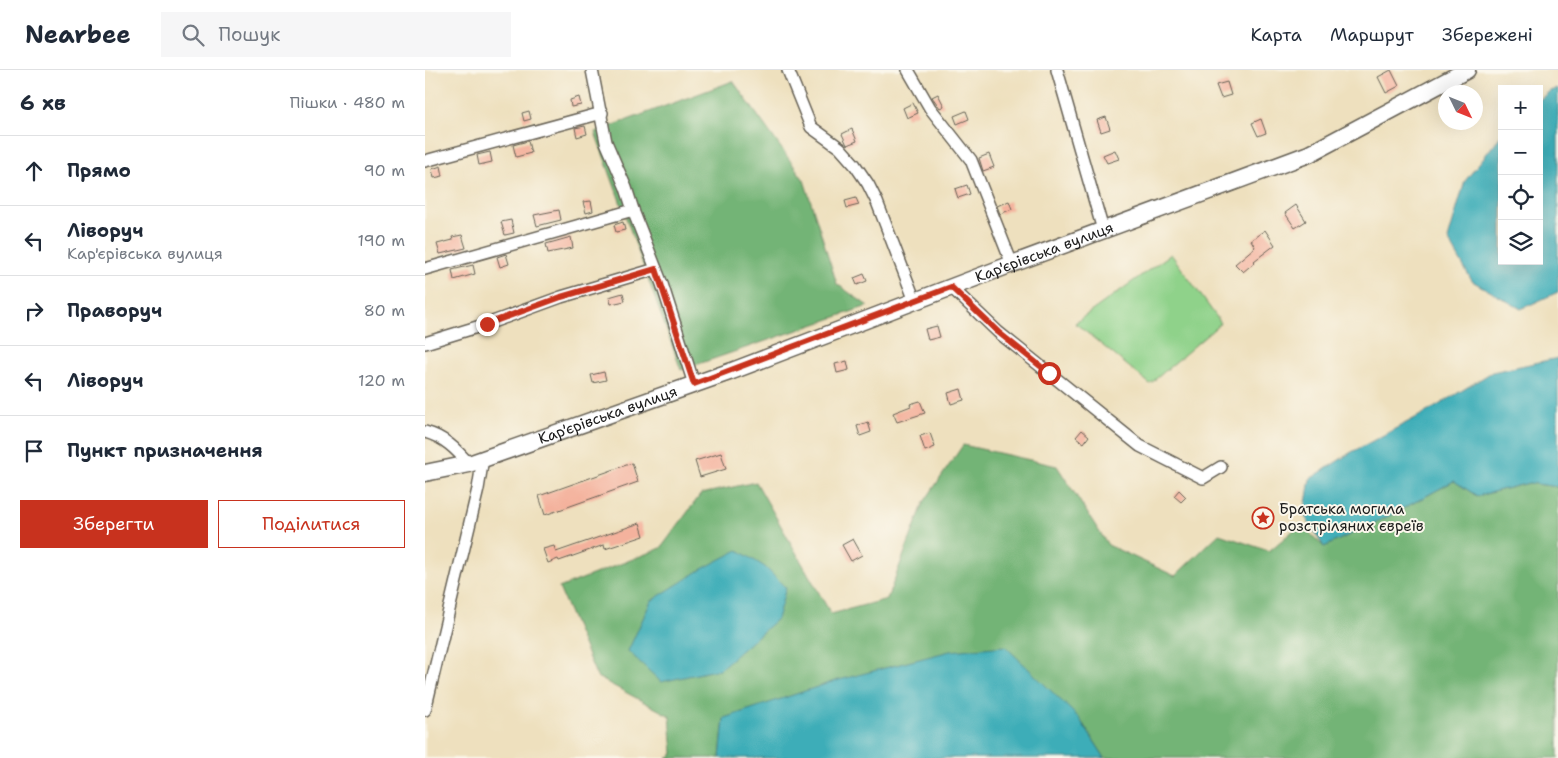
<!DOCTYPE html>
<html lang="uk">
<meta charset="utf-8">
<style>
:root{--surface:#fff;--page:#f6f6f7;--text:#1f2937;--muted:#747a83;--line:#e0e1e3;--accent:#c8321e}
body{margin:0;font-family:"Shantell Sans",sans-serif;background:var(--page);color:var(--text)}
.controls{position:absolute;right:15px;top:15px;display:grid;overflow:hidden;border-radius:0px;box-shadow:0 5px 20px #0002}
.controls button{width:45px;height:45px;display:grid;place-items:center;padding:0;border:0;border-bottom:1px solid var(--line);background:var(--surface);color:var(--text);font:25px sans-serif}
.compass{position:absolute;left:1013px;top:15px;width:45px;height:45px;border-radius:50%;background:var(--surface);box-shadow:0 5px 20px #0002;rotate:133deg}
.stop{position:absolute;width:15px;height:15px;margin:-11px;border:4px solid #c8321e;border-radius:50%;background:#fff}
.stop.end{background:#c8321e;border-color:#fff;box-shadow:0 1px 5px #0008}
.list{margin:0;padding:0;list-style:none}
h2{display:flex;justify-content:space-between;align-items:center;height:65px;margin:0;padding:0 20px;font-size:21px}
h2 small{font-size:16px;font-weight:400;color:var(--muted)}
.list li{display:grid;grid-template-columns:32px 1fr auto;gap:15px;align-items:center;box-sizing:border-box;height:70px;padding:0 20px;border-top:1px solid var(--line)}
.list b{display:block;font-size:19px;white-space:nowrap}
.list p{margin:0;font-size:16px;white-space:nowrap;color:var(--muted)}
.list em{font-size:16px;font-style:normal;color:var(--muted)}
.actions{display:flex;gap:10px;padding:15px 20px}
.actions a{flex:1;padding:11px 0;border:1px solid var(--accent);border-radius:0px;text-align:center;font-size:18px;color:var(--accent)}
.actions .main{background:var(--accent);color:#fff}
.icon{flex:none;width:28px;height:28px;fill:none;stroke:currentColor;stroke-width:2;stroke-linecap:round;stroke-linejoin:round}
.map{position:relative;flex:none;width:1133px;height:688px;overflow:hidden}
header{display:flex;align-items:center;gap:30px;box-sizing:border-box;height:70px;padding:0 25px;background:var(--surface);border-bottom:1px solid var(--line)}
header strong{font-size:24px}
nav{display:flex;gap:28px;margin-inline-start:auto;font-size:18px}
.search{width:350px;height:45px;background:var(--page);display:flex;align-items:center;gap:12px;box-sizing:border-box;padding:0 18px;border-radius:0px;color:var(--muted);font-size:19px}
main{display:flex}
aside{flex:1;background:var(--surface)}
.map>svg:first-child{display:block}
</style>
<header>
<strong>Nearbee</strong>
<div class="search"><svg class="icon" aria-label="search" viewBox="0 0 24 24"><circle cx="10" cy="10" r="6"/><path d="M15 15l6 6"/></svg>Пошук</div>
<nav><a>Карта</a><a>Маршрут</a><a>Збережені</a></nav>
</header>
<main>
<aside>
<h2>6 хв<small>Пішки · 480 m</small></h2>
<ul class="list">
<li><svg class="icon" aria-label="ahead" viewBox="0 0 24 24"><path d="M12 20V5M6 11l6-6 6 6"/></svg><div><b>Прямо</b></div><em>90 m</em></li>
<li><svg class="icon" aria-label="left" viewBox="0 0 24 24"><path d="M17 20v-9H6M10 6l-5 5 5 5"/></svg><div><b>Ліворуч</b><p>Кар'єрівська вулиця</p></div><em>190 m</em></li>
<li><svg class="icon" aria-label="right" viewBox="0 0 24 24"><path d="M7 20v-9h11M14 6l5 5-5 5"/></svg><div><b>Праворуч</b></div><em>80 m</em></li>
<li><svg class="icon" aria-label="left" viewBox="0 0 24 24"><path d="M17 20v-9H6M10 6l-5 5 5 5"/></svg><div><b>Ліворуч</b></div><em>120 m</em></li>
<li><svg class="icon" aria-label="arrive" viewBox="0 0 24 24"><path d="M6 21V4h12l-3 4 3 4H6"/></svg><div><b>Пункт призначення</b></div></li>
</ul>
<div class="actions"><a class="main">Зберегти</a><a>Поділитися</a></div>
</aside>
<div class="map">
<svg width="1133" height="688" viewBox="0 0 1133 688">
<rect width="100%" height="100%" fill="#fbf7ec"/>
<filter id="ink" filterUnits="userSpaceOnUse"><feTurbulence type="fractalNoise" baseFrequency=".02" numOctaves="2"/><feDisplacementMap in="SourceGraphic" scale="10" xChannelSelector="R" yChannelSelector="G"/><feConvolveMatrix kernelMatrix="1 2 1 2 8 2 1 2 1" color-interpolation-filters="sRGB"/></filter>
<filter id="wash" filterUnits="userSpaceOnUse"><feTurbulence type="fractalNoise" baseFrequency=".0096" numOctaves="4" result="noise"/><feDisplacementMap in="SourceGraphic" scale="20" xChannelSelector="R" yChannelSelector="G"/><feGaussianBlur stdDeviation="1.12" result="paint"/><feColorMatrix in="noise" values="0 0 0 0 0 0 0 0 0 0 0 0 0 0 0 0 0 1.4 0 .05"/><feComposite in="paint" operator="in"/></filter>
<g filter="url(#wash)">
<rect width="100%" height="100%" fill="#eee0be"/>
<polygon fill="#8fd28a" stroke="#567753" points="746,184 796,253 725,314 650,253"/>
<g fill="#73b476" stroke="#486849">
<polygon points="308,11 379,110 412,214 443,236 256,300 170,62"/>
<polygon points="538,375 632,396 683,475 750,506 794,464 844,481 876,454 899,477 966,445 1029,411 1052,426 1104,413 1133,417 1133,688 680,688 654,648 299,648 295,688 242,688 248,684 245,646 172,607 134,518 236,478 276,424 331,412 406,544 462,529 499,432"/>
</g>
<g fill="#3cadb8" stroke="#2c646a">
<polygon points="1133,18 1133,222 1096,239 1047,211 1023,169 1040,111 1077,64 1077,191 1114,191 1114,30 1125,21"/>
<polygon points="1133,288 1133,417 1104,413 1052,426 1029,411 966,445 899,477 879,445 885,409 925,383 1007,339 1067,302"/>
<polygon points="313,480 340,497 361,518 352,549 295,599 236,612 203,581 226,531 277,499"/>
<polygon points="580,576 654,648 680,688 295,688 299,648 410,611 525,581"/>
</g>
<g id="blocks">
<g fill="#f4b29d">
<polygon points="966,0 974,16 961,23 953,7"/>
<polygon points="802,12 806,25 796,28 791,15"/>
<polygon points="513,24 519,36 515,38 507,27"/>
<polygon points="154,27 156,35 146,37 145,30"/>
<polygon points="488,33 493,43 482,48 478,38"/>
<polygon points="104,41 106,49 99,51 97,43"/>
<polygon points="541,41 544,49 532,54 529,46"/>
<polygon points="681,47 685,59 676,62 672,50"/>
<polygon points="836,49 841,63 833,66 827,53"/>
<polygon points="160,56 162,64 152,67 150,58"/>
<polygon points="427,59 432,71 422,75 417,64"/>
<polygon points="103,71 106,83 91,87 88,75"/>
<polygon points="690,80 694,89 682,93 678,85"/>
<polygon points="65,82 67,92 54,95 52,85"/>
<polygon points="564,84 569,97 558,101 554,88"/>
<polygon points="16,96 18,106 9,108 7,99"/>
<polygon points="542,115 545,124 533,128 530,119"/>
<polygon points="431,128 434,135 422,138 420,131"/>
<polygon points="166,131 168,141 161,143 158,132"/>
<polygon points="584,131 587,139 575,144 572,136"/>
<polygon points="871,135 881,151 870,158 860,143"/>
<polygon points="134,140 136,150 112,156 109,145"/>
<polygon points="86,150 89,163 80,165 76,152"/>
<polygon points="198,152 200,160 191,162 189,155"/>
<polygon points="840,160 850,175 829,191 830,192 818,202 810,194 830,177 826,170"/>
<polygon points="37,165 41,178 15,184 12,174 28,170 27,167"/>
<polygon points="146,167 148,178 123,183 121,174"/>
<polygon points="81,184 84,194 75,197 72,187"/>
<polygon points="48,195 50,204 29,210 27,200"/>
<polygon points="439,204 442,211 432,215 429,208"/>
<polygon points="198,223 200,231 186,234 184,227"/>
<polygon points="512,256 515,267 503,270 500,259"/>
<polygon points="422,291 424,300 412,303 410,294"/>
<polygon points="179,302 181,310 168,313 166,305"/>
<polygon points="536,319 539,330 526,334 523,323"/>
<polygon points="495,331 500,343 472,352 468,343 486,336 485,334"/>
<polygon points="443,352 446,362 435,366 432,356"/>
<polygon points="657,360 664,366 659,373 651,367"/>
<polygon points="505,363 510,377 500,381 495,366"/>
<polygon points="296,383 301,399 275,407 270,391"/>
<polygon points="207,393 213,412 120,445 114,426"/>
<polygon points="754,420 761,427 756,432 749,426"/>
<polygon points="215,453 219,466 180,479 179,475 134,491 133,489 123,493 118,479 129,476 131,482"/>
<polygon points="428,469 437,485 426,491 417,475"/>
</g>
</g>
</g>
<g filter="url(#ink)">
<use href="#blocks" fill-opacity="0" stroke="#666155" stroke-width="1"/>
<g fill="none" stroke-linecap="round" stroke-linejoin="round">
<g stroke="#666155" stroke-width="14">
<g id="street">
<polyline points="167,0 181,72 201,118 209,143 237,214 269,314"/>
<polyline points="363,0 386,57 415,78 430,95 443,114 452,132 490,231"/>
<polyline points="483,0 505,38 546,90 587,194"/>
<polyline points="632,0 678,160"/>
<polyline points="0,91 177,43"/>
<polyline points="0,199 208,140"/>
<polyline points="526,217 573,262 715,376 778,408 796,397"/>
<polyline points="0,273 62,254 136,227 231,199"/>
<path d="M0 362C19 367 31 379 44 394"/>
<polyline points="0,640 53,419 58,388"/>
</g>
</g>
<g stroke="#666155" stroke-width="19">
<g id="secondary">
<path id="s1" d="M0 403 44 394 307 301 587 194 884 84 1042 0"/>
</g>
</g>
<use href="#street" stroke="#fff" stroke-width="11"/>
<use href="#secondary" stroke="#fff" stroke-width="16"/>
</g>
</g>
<g fill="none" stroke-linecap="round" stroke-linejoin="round" filter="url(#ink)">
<polyline stroke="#c8321e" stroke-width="6" points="62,254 136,227 231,199 269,314 526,217 573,262 624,303"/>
</g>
<defs>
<g id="sight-ring" transform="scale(1.125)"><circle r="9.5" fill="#fbf7ec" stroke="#c8321e" stroke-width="1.5"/><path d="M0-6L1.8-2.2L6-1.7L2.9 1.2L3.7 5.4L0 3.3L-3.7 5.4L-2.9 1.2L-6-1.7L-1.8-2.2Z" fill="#c8321e"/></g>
</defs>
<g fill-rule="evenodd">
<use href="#sight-ring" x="838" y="448"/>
</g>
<g text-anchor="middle" stroke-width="4" stroke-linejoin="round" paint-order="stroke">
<g font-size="15" fill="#1c1c1c" stroke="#fbf7ec">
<text dy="5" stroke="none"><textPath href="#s1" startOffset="658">Кар'єрівська вулиця</textPath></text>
<text dy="5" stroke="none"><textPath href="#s1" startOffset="192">Кар'єрівська вулиця</textPath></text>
</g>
<g font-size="15" fill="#1c1c1c" stroke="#fbf7ec" text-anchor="start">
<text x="854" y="444">Братська могила<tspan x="854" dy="17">розстріляних євреїв</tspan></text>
</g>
</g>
</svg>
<div class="controls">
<button>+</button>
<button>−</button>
<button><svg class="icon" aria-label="locate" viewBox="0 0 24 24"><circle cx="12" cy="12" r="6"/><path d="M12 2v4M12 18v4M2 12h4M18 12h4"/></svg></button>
<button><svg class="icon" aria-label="layers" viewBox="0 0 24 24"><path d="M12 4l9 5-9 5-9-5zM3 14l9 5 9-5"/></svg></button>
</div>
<svg class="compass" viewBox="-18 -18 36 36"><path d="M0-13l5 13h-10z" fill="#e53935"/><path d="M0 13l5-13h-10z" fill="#747a83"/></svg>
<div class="stop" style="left:624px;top:303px"></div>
<div class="stop end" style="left:62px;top:254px"></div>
</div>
</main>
